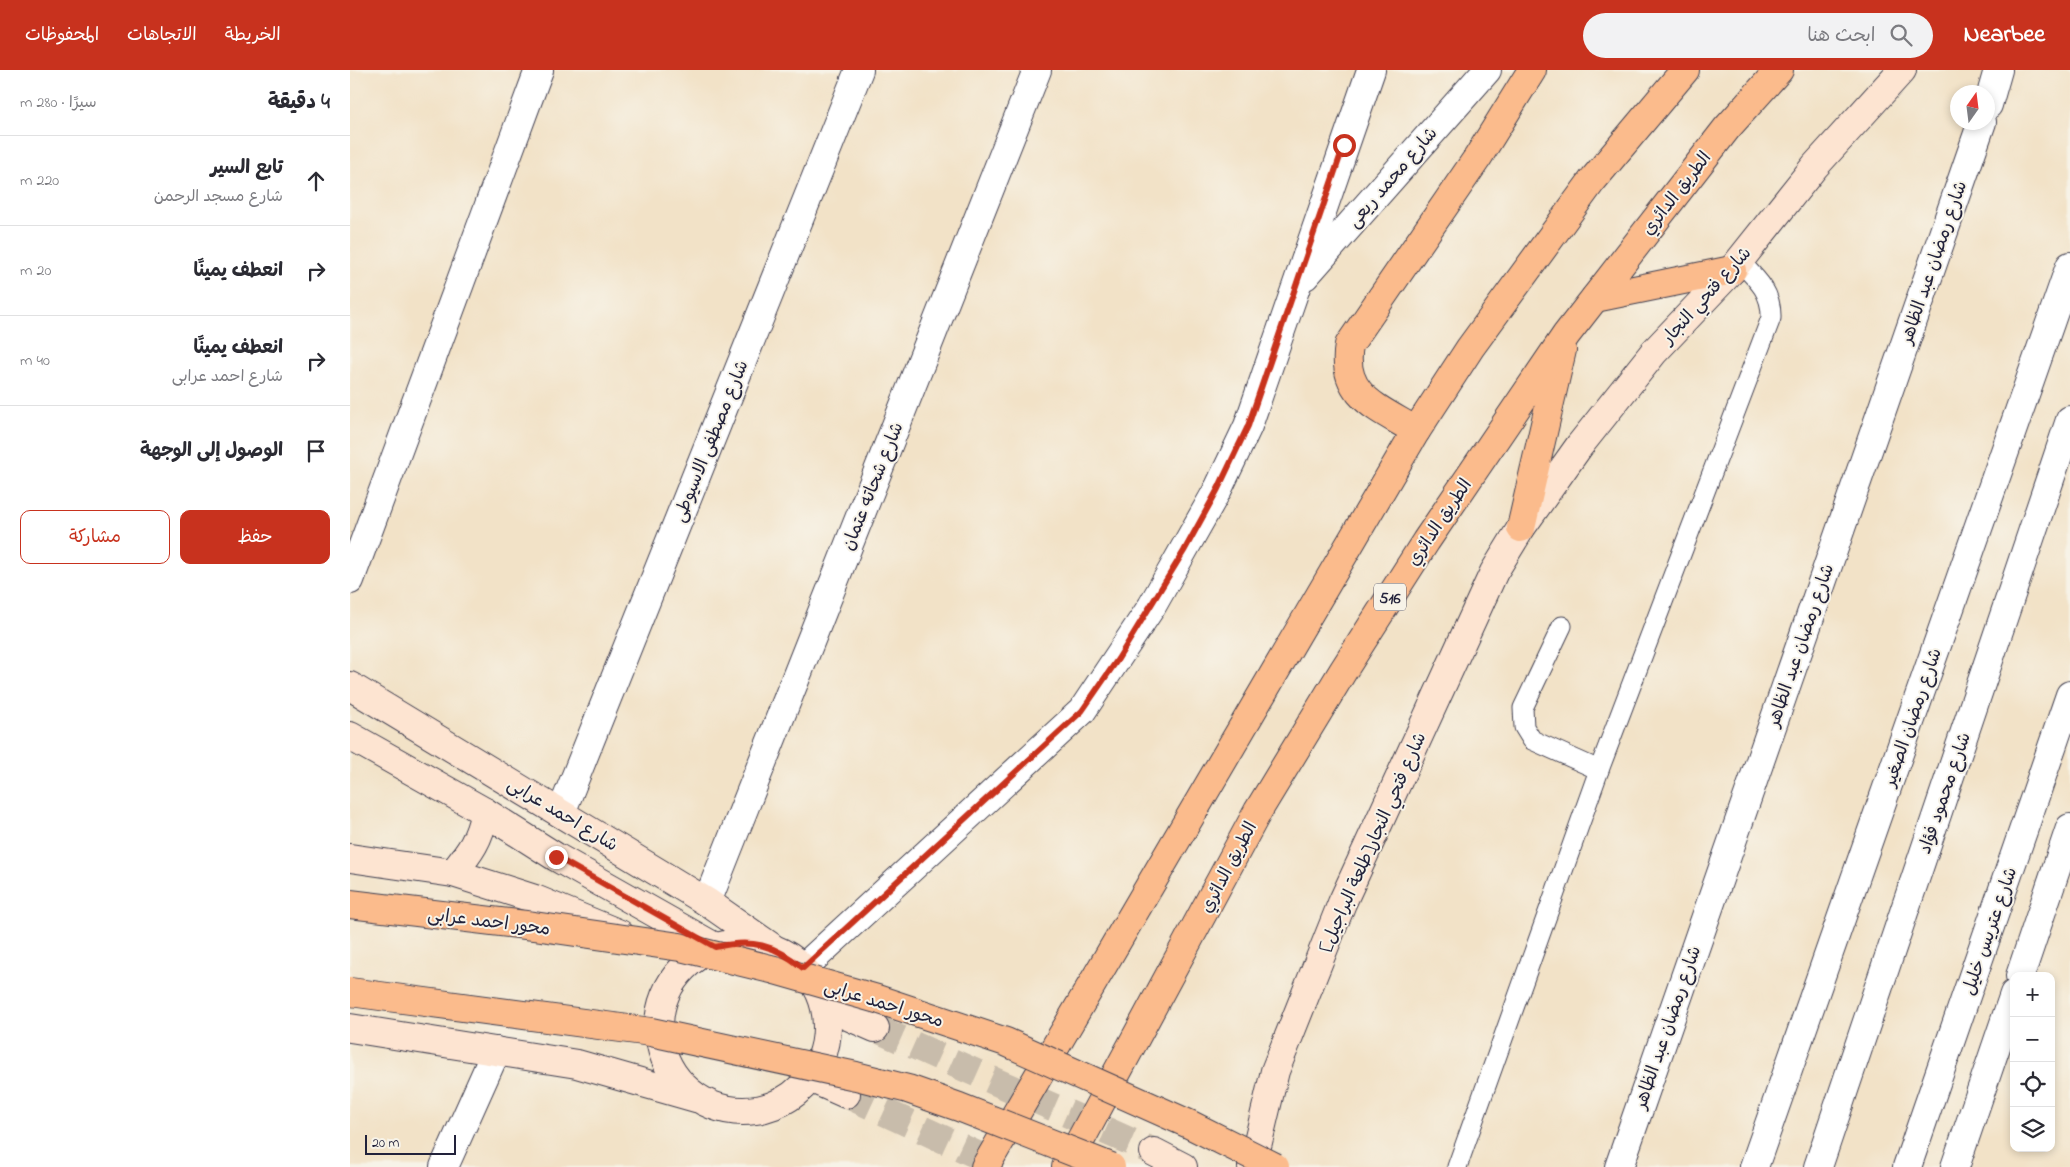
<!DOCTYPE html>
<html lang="ar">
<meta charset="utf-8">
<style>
:root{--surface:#fff;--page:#f2f2f3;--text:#2b2b33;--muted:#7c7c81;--line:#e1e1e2;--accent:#c8321e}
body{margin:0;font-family:"Indie Flower","Playpen Sans Arabic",sans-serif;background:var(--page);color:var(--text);direction:rtl}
.controls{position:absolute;right:15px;bottom:15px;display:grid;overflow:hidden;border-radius:10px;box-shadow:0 2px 8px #0003}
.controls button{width:45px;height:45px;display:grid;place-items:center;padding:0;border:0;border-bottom:1px solid var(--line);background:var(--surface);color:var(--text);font:25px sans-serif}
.compass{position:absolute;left:1600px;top:15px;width:45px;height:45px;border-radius:50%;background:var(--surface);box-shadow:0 2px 8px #0003;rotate:14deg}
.scale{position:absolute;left:15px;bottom:12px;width:91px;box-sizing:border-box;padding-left:5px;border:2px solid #22223b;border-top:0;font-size:14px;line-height:18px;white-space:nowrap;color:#22223b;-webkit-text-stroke:4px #f7f3e8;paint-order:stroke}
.stop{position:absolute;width:15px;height:15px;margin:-11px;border:4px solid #c8321e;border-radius:50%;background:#fff}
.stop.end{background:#c8321e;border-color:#fff;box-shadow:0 1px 5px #0008}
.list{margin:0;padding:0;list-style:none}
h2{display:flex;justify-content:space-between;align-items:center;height:65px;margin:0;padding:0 20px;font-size:21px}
h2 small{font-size:16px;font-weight:400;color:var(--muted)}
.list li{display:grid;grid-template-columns:32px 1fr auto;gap:15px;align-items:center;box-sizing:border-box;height:90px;padding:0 20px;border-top:1px solid var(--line)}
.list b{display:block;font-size:19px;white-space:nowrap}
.list p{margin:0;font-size:16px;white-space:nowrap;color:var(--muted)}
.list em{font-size:16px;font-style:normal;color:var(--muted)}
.actions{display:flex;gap:10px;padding:15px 20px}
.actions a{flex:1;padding:11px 0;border:1px solid var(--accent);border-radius:10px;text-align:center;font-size:18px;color:var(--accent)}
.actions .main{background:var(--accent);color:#fff}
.icon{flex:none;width:28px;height:28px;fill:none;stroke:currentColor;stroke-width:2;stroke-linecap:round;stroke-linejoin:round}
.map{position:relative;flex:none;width:1720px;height:1097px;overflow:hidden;direction:ltr}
header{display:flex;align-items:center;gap:30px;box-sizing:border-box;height:70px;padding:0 25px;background:var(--accent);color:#fff}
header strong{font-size:24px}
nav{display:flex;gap:28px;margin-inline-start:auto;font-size:18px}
.search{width:350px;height:45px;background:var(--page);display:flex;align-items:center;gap:12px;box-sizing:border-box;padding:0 18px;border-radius:28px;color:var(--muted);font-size:19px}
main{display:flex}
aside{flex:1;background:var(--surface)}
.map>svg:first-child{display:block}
</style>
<header>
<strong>Nearbee</strong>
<div class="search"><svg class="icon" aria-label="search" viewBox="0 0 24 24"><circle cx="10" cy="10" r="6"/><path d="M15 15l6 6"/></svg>ابحث هنا</div>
<nav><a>الخريطة</a><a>الاتجاهات</a><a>المحفوظات</a></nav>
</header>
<main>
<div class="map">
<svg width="1720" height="1097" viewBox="0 0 1720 1097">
<rect width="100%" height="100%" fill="#f7f3e8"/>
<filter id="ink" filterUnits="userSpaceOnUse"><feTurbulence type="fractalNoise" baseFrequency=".02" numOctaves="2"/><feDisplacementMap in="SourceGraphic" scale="10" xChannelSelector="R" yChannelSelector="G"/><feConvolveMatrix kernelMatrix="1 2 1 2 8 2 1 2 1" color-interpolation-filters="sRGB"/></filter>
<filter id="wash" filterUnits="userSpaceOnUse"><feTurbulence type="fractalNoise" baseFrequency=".0096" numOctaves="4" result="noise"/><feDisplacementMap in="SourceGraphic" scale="20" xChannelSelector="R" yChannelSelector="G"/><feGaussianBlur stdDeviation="1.12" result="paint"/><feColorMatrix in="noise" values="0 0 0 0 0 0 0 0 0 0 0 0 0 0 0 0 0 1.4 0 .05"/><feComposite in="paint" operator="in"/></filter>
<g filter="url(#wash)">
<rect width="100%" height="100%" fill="#f2e2c7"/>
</g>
<g filter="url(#ink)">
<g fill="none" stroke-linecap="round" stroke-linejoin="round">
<g stroke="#c8bcab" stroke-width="28" stroke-dasharray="28 14" stroke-linecap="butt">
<polyline points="525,958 804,1082"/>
<polyline points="496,1024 653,1097"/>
</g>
<g stroke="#413f50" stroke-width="21">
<g id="lane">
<polyline points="1212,556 1173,638 1174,657 1182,670 1249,700"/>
<path d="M1107 1097 1249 700 1421 248C1422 222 1407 209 1389 191"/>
</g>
</g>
<g stroke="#413f50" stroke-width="30">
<g id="street">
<polyline points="1638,35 1648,0"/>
<polyline points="955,206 1137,0"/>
<polyline points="0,510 189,0"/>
<polyline points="211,743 509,0"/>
<polyline points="357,832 687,0"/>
<polyline points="453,898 732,641 802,536 868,419 898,356 1021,0"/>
<polyline points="1670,906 1720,758"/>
<polyline points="94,1097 146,981"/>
<polyline points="1269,1097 1632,52"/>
<polyline points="1404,1097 1720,196"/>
<polyline points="1468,1097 1720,350"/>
<polyline points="1557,1097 1720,625"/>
<polyline points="1605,1097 1664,924"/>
</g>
</g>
<g stroke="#413f50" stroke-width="30">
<g id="secondary">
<polyline points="0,616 357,832 420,876"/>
<polyline points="0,666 135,742 206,787 365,877"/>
<polyline points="0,788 103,803 185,829 270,864"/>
<path d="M103 803C121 781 129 770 135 742"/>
<circle cx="393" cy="957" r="84"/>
<polyline points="475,936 525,958"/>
<polyline points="0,958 227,994 346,1028"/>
<polyline points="460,1008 496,1024"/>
<polyline points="804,1082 833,1097"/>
<polyline points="902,1097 925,1001 992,833 1144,502 1171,458 1230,375 1304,282 1382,200 1465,96 1552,0"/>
</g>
</g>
<g stroke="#413f50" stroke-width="30">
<g id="highway">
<polyline points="1245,228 1382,200"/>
<path d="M1066 361C1029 338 990 326 999 275L1128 87 1182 0"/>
<polyline points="1171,458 1212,280"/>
<polyline points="635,1097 1066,361 1120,278 1242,111 1335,0"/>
<polyline points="716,1097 908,741 993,601 1076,471 1216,265 1377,58 1429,0"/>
</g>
</g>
<use href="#lane" stroke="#fff" stroke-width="19"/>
<use href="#street" stroke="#fff" stroke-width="28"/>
<use href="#secondary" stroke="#fde4d1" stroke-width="28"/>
<use href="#highway" stroke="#fbbb8c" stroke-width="28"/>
<g stroke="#413f50" stroke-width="30" stroke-linecap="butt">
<g id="highway-bridge">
<polyline points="0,834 184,856 330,877 425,900 527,929 656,972 839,1054 925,1097"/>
<polyline points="0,922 301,962 506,1006 558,1019 609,1037 761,1097"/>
</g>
</g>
<use href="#highway-bridge" stroke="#fbbb8c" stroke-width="28"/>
</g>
</g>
<g fill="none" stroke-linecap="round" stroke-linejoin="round" filter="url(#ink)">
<path stroke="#c8321e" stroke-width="6" d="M206 787 365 877C402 869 424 874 453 898L732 641 768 589 834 481 868 419 898 356 994 75"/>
</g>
<g text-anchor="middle" stroke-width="4" stroke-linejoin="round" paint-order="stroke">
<rect fill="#f7f3e8" stroke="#62616f" stroke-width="1" x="1024" y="513.5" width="32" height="27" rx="4"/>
<g font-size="16" font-weight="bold" fill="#22223b">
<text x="1040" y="533">516</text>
</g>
<g font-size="18" fill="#22223b" stroke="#f7f3e8">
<text transform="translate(1042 107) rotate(-49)" y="6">شارع محمد ريعى</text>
<text transform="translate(1326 123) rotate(-52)" y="6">الطريق الدائري</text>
<text transform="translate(1583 192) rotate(-71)" y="6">شارع رمضان عبد الظاهر</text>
<text transform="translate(1356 225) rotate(-48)" y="6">شارع فتحي النجار</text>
<text transform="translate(360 371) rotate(-68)" y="6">شارع مصطفى الاسيوطى</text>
<text transform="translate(522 416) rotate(-68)" y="6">شارع شحاته عتمان</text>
<text transform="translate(1089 452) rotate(-56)" y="6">الطريق الدائري</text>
<text transform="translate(1450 575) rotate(-71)" y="6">شارع رمضان عبد الظاهر</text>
<text transform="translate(1562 647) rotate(-71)" y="6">شارع رمضان الصغير</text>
<text transform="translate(1594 723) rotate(-71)" y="6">شارع محمود فؤاد</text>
<text transform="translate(213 744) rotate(31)" y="6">شارع احمد عرابى</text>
<text transform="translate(1022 772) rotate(-66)" y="6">شارع فتحي النجار[طلعة البراجيل]</text>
<text transform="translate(878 797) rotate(-62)" y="6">الطريق الدائري</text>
<text transform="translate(139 851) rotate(7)" y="6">محور احمد عرابى</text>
<text transform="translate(1639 861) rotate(-71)" y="6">شارع عتريس خليل</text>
<text transform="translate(534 933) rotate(17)" y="6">محور احمد عرابى</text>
<text transform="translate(1317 957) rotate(-71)" y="6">شارع رمضان عبد الظاهر</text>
</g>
</g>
</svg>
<div class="controls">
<button>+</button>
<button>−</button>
<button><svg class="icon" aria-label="locate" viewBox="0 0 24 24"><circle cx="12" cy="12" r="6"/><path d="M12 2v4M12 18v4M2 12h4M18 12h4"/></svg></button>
<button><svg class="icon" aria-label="layers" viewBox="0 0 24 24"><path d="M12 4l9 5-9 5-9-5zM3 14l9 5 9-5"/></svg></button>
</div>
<svg class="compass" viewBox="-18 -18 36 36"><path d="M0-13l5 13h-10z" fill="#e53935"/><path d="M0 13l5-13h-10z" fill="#7c7c81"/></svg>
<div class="scale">20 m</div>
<div class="stop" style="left:994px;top:75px"></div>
<div class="stop end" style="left:206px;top:787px"></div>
</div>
<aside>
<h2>4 دقيقة<small>سيرًا · 280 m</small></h2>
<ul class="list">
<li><svg class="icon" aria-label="ahead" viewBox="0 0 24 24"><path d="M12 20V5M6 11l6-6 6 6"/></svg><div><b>تابع السير</b><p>شارع مسجد الرحمن</p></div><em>220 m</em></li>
<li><svg class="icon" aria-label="right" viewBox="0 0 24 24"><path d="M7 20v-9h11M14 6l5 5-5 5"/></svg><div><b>انعطف يمينًا</b></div><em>20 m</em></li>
<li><svg class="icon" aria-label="right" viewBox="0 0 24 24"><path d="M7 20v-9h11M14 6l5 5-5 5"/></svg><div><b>انعطف يمينًا</b><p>شارع احمد عرابى</p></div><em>40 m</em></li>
<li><svg class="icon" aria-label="arrive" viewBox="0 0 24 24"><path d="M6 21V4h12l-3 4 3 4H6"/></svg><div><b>الوصول إلى الوجهة</b></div></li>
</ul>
<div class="actions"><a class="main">حفظ</a><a>مشاركة</a></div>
</aside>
</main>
